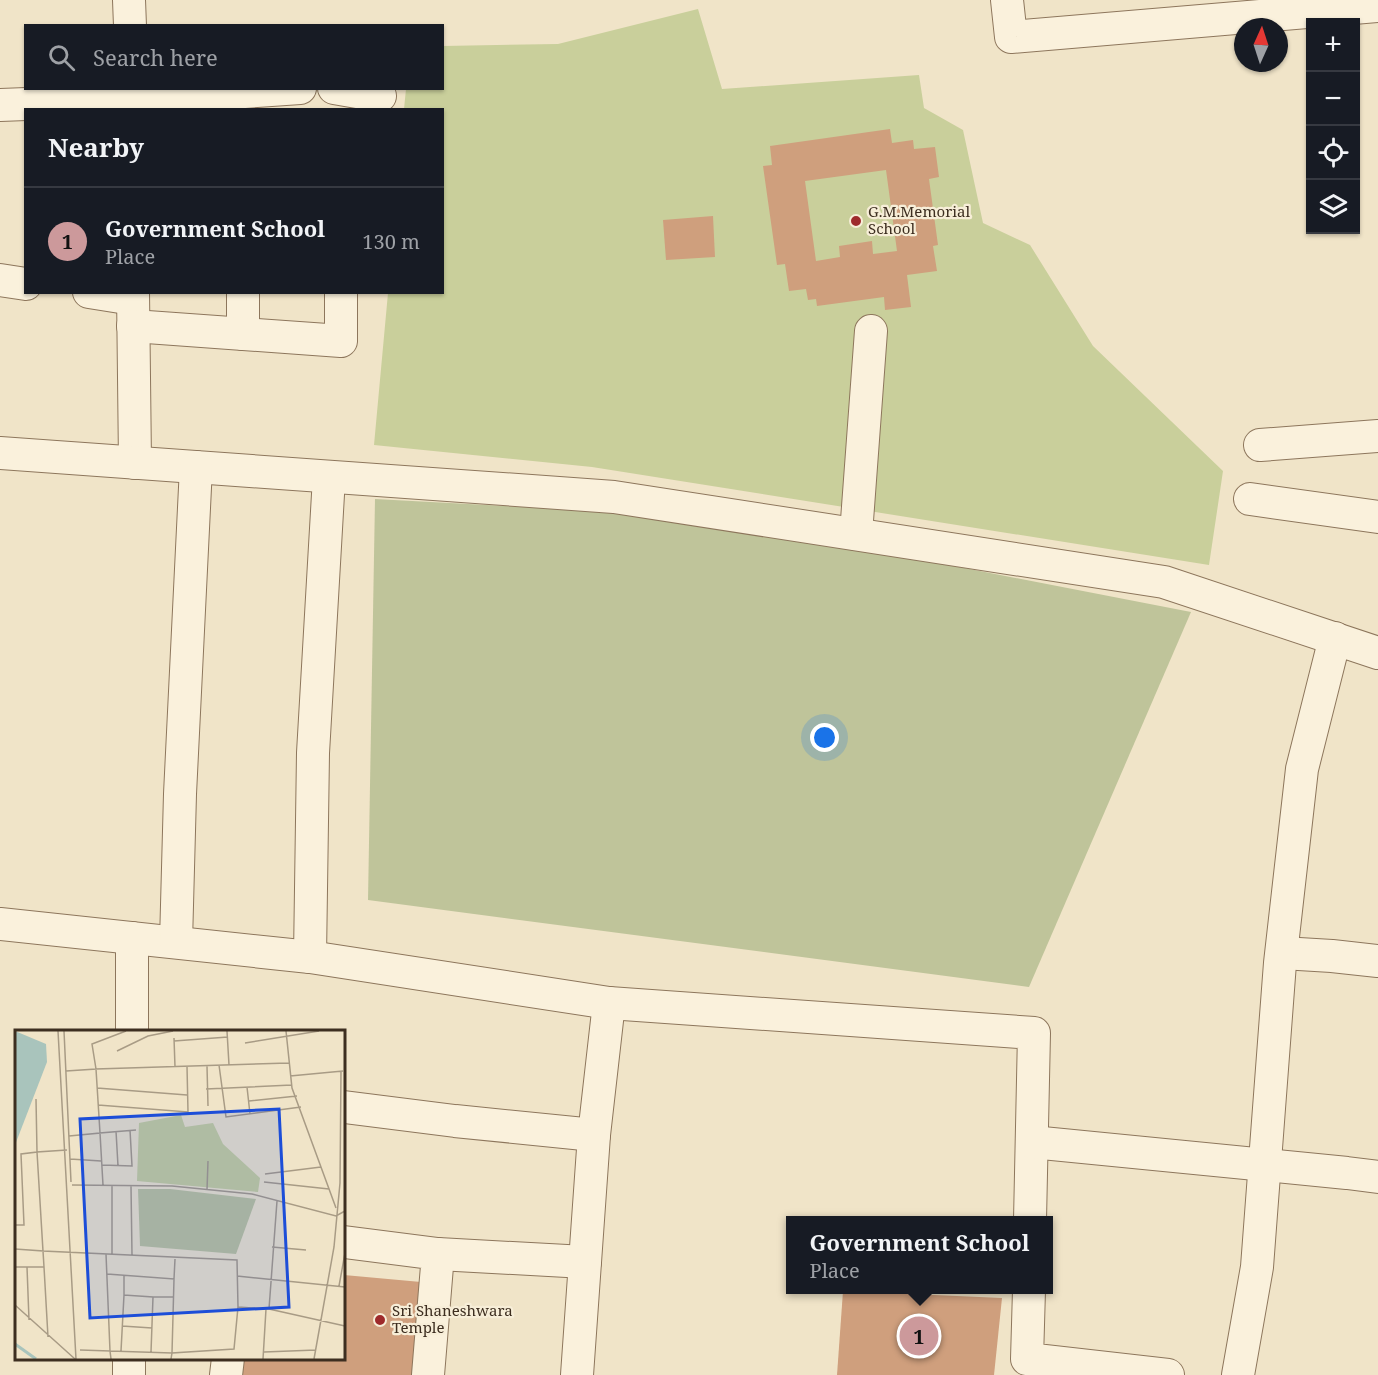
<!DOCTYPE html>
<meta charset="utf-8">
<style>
:root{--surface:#171b24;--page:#20242c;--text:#f1f3f6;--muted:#9ea1a6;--line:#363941;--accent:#cc999b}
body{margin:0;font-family:"Noto Serif",serif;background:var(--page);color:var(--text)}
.controls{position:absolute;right:18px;top:18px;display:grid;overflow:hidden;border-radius:0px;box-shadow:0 2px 4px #0004}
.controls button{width:54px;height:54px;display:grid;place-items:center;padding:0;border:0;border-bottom:2px solid var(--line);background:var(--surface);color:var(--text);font:30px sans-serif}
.compass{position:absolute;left:1234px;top:18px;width:54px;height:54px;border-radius:50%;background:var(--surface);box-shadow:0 2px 4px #0004;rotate:3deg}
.you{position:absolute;left:825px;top:738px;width:21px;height:21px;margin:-15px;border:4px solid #fff;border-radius:50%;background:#1a73e8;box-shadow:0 0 0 9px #1a73e833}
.badge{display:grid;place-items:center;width:39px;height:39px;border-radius:50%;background:var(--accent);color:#111;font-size:20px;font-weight:700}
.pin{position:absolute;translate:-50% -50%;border:3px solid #fff;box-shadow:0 2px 6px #0006}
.popup{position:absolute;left:786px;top:1216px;width:267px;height:78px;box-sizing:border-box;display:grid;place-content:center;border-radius:0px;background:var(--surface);filter:drop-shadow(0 2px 4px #0005);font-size:20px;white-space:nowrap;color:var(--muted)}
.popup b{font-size:22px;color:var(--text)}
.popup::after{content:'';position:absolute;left:50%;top:100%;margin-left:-12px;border:12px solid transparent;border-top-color:var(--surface)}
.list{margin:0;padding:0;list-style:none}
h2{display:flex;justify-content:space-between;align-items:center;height:78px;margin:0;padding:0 24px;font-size:26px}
h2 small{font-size:20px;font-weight:400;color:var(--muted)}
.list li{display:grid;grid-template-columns:39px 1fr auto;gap:18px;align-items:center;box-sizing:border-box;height:108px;padding:0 24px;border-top:2px solid var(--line)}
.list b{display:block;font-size:22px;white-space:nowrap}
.list p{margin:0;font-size:20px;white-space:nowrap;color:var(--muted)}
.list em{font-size:20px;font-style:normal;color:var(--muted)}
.icon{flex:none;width:33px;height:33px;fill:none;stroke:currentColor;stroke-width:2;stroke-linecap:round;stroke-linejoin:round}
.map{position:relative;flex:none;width:1378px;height:1375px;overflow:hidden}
.search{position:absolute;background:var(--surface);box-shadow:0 2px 4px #0004;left:24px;top:24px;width:420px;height:66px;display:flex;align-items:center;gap:15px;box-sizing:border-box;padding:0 21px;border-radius:0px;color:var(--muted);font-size:22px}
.panel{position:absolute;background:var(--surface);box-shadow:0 2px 4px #0004;left:24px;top:108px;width:420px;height:186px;border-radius:0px}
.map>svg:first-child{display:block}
</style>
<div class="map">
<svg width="1378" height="1375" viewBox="0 0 1378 1375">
<rect width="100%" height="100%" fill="#f0e4c8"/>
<polygon fill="#c9cf9b" points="698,9 722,89 919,75 924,108 963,130 983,223 1030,245 1093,346 1223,471 1209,565 592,467 374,445 388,293 442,292 442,110 404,109 406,89 442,88 443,46 558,44"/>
<polygon fill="#bfc49a" points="375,499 601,511 944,564 1191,612 1029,987 368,900"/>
<g fill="#cf9f7d" fill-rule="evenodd">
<path d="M890 129 892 143 913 140 914 149 935 147 939 177 929 179 938 245 933 246 937 271 907 275 911 307 885 310 884 297 817 306 816 299 808 300 806 289 789 291 785 264 777 265 763 166 772 165 770 146ZM886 170 897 251 873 254 872 241 839 246 840 257 816 261 805 181Z"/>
<polygon points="713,216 715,257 666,260 663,220"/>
<polygon points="344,1275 421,1282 412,1375 239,1375 241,1358 344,1358"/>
<polygon points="843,1291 1002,1298 994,1375 837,1375"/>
</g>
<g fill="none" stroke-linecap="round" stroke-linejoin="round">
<g stroke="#8d765c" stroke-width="34">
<g id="minor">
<polyline points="129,0 130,26"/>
<polyline points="1007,0 1011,37 1378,6"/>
<polyline points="334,88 380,96"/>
<polyline points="0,105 131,100 131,88"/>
<polyline points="131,110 131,100 300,88"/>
<polyline points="0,280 26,284"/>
<polyline points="89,292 133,299"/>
<polyline points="133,292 135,463"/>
<polyline points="243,292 243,334"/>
<polyline points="133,326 341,341 341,292"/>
<polyline points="1260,445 1378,436"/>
<polyline points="0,453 614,497 1164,582 1378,653"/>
<polyline points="1250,499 1378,517"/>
<polyline points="856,534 871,331"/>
<polyline points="0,924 310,957 609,1003 1034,1033 1030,1220"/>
<polyline points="176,942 180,794 196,467"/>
<polyline points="1282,953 1332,956 1378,961"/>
<polyline points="310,957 313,753 329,477"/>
<polyline points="132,1032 132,938"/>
<polyline points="344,1107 455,1121 594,1135 609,1003"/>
<polyline points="1032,1142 1347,1173 1378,1177"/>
<polyline points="344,1242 438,1254 428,1375"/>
<polyline points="438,1254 585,1262"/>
<polyline points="1029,1290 1027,1359 1168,1375"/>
<polyline points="129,1375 129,1358"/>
<polyline points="226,1375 228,1358"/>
<polyline points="577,1375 594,1135"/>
<polyline points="1238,1375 1257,1267 1280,963 1302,769 1335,638"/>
</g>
</g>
<use href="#minor" stroke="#faf1dc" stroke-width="32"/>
</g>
<g fill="#9e2a2b" stroke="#f7eed8" stroke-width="2">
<circle cx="856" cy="221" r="6"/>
<circle cx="380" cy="1320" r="6"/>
</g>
<g text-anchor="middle" stroke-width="4.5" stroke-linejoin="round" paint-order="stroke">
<g font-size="15" fill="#3d2e20" stroke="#f7eed8" text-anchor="start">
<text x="868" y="217">G.M.Memorial<tspan x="868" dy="17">School</tspan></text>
<text x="392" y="1316">Sri Shaneshwara<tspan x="392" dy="17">Temple</tspan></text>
</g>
</g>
<g transform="translate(15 1030)">
<rect width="330" height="330" fill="#f0e4c8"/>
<path d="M166 85 170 97 198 93 208 114 245 148 243 162 122 151 124 93Z" fill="#c9cf9b"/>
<path d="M123 159H155L241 169 221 224 125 216Z" fill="#bfc49a"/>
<path d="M0 1 31 14 32 32 0 115Z" fill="#a9c4bc"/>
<path fill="none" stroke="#a9c4bc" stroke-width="3" d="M0 314 21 329"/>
<path fill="none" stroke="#a89b85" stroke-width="1.5" d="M43 1 61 329M49 1 56 152M212 1 214 35M271 1 277 58 321 178M159 8 160 37M159 11 213 7M230 13 304 1M102 21 133 6 158 1M204 35 211 87 286 77M192 36 193 76M51 41 81 39 77 14 111 1M275 46 328 41M232 57 235 84M82 58 172 65M191 59 277 55M234 71 282 66M83 75 173 82 172 36M101 101 103 136M54 106 85 103 81 39 274 33M52 120 22 122 28 221 222 230 223 277 254 279 330 296M55 129 86 131M87 135 117 136 115 100M250 144 306 137M249 152 314 159M57 155 157 156 237 164 321 186 330 181M88 155 85 103 121 100M97 155V224M116 156 117 225M192 160 193 131M0 195H9L6 124 22 122 21 69M257 217 291 220M0 219 28 221 29 237M0 237H29L33 307M12 237 14 290M92 244 159 249 160 229M109 245V265M222 246 330 257M324 256 330 223M138 267H159M0 275 60 329M254 279 262 171M107 296 137 298M65 320 95 321 91 224M106 321 109 265 138 267 136 322M249 322 301 320M96 329 95 321 157 323 159 249M156 329 157 323 219 319 223 277M248 329 251 279M299 329 319 217 325 153 326 41"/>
<path fill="#1d4ed8" fill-opacity="0.15" stroke="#1d4ed8" stroke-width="3" d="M264 79 274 277 75 288 65 89Z"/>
<rect width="330" height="330" fill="none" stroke="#3d2e20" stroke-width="3"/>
</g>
</svg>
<div class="controls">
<button>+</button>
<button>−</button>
<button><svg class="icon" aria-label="locate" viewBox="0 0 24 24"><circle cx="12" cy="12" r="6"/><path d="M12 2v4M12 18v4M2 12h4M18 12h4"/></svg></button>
<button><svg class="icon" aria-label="layers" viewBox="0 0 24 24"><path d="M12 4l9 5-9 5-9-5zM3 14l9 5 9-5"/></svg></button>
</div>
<svg class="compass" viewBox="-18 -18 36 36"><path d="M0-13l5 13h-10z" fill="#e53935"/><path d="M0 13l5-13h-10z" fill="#9ea1a6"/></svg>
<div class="you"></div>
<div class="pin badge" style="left:919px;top:1336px">1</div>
<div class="popup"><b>Government School</b>Place</div>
<div class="search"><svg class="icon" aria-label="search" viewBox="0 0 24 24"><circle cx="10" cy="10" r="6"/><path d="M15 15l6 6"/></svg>Search here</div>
<section class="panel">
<h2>Nearby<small></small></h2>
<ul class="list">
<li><span class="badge">1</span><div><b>Government School</b><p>Place</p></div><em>130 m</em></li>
</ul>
</section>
</div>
